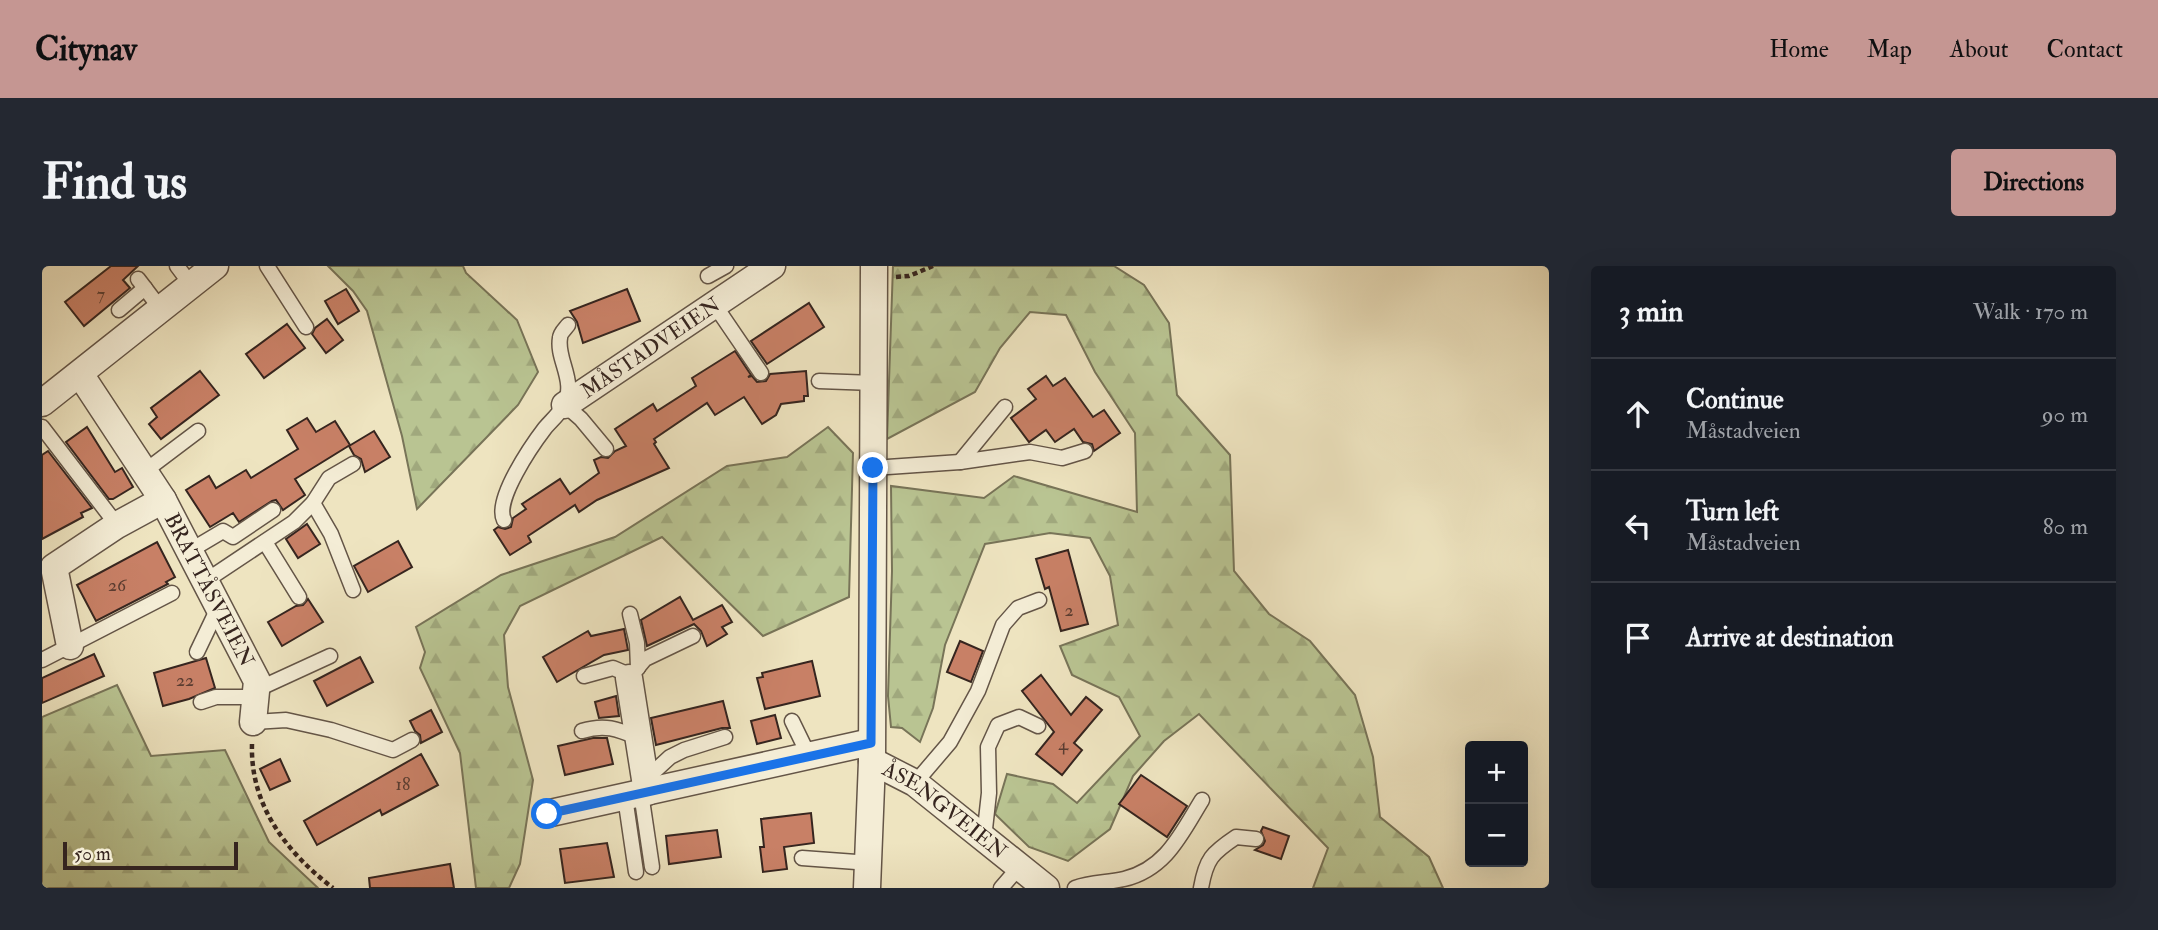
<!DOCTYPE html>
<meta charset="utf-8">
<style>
:root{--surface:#171b24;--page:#242831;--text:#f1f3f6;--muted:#9ea1a6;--line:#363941;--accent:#c59692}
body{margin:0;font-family:"IM FELL Double Pica",serif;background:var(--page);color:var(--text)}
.controls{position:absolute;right:21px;bottom:21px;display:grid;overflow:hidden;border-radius:7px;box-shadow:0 7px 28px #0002}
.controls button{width:63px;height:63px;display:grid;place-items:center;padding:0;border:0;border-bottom:2px solid var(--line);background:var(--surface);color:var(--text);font:35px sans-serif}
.scale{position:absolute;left:21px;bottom:18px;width:175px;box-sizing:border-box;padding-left:7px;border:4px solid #36251f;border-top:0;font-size:19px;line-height:24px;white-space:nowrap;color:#36251f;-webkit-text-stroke:5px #f4edd6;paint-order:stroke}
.stop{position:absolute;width:21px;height:21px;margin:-16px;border:5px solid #1a73e8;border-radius:50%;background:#fff}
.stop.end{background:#1a73e8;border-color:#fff;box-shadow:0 2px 7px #0008}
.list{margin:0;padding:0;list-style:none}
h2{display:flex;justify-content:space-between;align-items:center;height:91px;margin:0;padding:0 28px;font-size:30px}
h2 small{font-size:23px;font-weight:400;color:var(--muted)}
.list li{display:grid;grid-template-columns:46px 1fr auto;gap:21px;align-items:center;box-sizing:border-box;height:112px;padding:0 28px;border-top:2px solid var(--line)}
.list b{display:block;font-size:26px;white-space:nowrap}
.list p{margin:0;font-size:23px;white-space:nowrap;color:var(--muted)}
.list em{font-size:23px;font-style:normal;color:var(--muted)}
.icon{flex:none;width:38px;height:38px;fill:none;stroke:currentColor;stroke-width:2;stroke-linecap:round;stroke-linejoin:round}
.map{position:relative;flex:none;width:1507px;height:622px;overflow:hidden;border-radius:7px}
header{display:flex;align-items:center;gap:42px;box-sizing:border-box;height:98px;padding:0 35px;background:var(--accent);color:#111}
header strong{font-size:33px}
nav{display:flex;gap:38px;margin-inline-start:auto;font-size:24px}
.intro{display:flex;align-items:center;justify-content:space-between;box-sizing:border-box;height:168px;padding:0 42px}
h1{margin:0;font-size:49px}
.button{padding:18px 32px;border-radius:7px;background:var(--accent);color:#111;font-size:24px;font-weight:700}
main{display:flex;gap:42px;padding:0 42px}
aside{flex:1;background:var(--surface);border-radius:7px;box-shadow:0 7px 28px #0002}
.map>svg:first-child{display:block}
</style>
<header>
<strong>Citynav</strong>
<nav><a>Home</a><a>Map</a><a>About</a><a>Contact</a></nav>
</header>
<div class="intro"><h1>Find us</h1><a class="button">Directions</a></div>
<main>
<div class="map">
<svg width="1507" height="622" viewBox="0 0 1507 622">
<defs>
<pattern id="forest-firs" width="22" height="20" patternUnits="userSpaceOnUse" patternTransform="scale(1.75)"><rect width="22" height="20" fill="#b9c492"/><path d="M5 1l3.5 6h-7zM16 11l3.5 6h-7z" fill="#a0a87d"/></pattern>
</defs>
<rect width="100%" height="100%" fill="#eee4c0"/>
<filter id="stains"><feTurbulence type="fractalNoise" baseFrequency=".00286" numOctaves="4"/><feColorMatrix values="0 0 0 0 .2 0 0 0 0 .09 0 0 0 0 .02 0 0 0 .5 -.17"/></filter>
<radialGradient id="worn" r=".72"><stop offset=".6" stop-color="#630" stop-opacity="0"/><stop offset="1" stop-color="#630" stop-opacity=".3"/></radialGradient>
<g fill="url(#forest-firs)" stroke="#787458" stroke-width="2">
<polygon points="286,0 421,0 424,7 475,54 496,106 476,139 375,243 360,170 325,45 311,25"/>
<polygon points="851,0 1072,0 1102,19 1127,57 1135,129 1188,189 1192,305 1227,348 1268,375 1313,429 1331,491 1338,551 1387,591 1401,622 1271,622 1286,582 1157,448 1122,475 1091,510 1068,563 1026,595 987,581 953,548 965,508 1011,518 1035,537 1098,470 1077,431 1030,409 1018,380 1076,359 1068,310 1048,272 1008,267 943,278 903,379 891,442 878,476 860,462 849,461 846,430 850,305 849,220 942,232 972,210 1095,246 1093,167 1053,106 1024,49 988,46 958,82 933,126 845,173"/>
<polygon points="786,161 811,187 807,331 721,370 620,271 478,340 462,369 466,421 491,514 478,598 467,622 434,622 418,487 378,402 383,386 374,361 459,309 573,271 685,200 745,191"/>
<polygon points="75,419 109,490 183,484 227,576 276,622 0,622 0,451"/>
</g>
<g fill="#c88066" stroke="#36251f" stroke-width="2">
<polygon points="69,0 96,0 81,14 88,22 42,60 23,36"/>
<polygon points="304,23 317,45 296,58 283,35"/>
<polygon points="585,23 598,55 541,77 535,56 528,45"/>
<polygon points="767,37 782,61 725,98 709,75"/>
<polygon points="285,53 301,74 284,87 270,68 273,62"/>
<polygon points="245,58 263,82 222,112 204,88"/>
<polygon points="693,85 709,109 706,111 710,110 715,116 724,115 728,108 764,105 766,130 762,130 762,135 739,138 734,149 720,158 702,131 673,149 665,137 612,173 614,176 612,178 627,202 555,234 537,246 533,239 486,270 489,276 468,289 466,286 452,264 456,261 463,263 469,261 471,252 484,243 480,238 518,213 528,228 557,207 552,194 559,191 566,192 573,185 584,180 573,163 611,138 615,145 654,120 650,112"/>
<polygon points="158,105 177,129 119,173 107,158 115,151 109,142"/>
<polygon points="1004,110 1011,120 1023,112 1051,151 1062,144 1078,167 1052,185 1050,178 1041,176 1032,163 1013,176 1004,164 987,176 969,152 994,133 986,123"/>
<polygon points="265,152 274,166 293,155 308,179 253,213 263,229 241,244 234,234 230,235 197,256 191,247 168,261 144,224 167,210 174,222 204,204 209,212 256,183 245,164"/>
<polygon points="45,161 73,206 80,202 91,221 71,233 67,233 24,176"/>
<polygon points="332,165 348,191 323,206 319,193 312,189 307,180"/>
<polygon points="6,185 50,242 39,247 41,251 0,273 0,189"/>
<polygon points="265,258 278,278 256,292 244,273"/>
<polygon points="356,275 370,301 326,326 312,300"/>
<polygon points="115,276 133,311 124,316 126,318 54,355 35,319"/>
<polygon points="1026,284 1046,358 1019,365 1007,321 1003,323 994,293"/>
<polygon points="638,331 651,354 680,339 690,356 680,361 685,368 665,380 659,365 652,358 605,380 599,354"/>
<polygon points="266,333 281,356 240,380 226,356 254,340 261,339"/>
<polygon points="582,363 586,384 562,389 515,416 501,391 546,365 549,370"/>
<polygon points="918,375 941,385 929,416 905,406"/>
<polygon points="52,388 62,410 0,437 0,412"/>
<polygon points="318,391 331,416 285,440 272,415"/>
<polygon points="164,392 173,422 147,433 121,440 112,407"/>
<polygon points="770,395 778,430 723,443 715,412 721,411 720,407"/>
<polygon points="999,409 1029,449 1044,431 1060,444 1032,477 1040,484 1020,509 994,488 1012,466 980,425"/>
<polygon points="574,430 577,450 557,452 553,436"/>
<polygon points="681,435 688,462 680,462 614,479 609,452"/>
<polygon points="389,444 400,466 379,477 378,469 373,465 368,455"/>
<polygon points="733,449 739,472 715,478 709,455"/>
<polygon points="551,472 565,472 571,498 523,509 516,480"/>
<polygon points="379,488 396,519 340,549 338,544 275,579 262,555"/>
<polygon points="238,493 248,515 228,524 218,503"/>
<polygon points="1099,509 1145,540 1125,571 1077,538"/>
<polygon points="769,547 772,577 742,581 745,603 721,606 718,581 722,581 719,553"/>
<polygon points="1221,561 1247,570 1239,593 1213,584 1221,579 1223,575 1219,565"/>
<polygon points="675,564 679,591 627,598 624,570"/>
<polygon points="565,577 572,611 523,617 518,583"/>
<polygon points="408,598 412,622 328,622 327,612"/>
</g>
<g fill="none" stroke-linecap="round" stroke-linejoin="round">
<g stroke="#645547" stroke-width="17">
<g id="service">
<polyline points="135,0 150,20"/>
<polyline points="225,0 264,61"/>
<polyline points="666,10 684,0"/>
<polyline points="96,13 118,42"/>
<polyline points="672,38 719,107"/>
<polyline points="77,44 103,22"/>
<polyline points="777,115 832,117"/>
<polyline points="523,139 539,153 564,183"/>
<polyline points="0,161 75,259"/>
<polyline points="918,196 963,141"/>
<polyline points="831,202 918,196 988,186 1020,192 1043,185"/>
<polyline points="103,205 156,165"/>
<polyline points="271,237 289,268 311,324"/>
<path d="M462 254C452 234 490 179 503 162 509 155 516 149 521 141 536 116 514 94 518 72 518 67 523 63 526 59"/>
<polyline points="223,276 257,331"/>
<polyline points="149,284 181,265 191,271 231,244"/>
<polyline points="165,314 252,256 271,237 287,212 311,198"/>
<polyline points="588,348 595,377 596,402"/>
<polyline points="155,386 177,340"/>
<polyline points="0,394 130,327"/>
<polyline points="542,410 571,402 585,408 587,412 603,393 651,370"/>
<polyline points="214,424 288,390"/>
<polyline points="159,436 174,431 214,431"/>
<polyline points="750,455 767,490"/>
<polyline points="211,456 244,454 289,464 351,484 370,474"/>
<path d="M540 465C563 458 575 463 597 472"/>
<polyline points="604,513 628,491 642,484 683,471"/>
<polyline points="873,517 908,476 936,425 961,359 976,342 997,334"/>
<polyline points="599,527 610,601"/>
<polyline points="583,531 594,606"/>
<polyline points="942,572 947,527 946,481 956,459 977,451 996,460"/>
<polyline points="760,592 828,597"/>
<polyline points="959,622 978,600"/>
<path d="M1033 622C1049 616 1065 617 1082 613 1124 603 1139 568 1160 534"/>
<path d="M1159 622C1164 593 1170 587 1194 571L1214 573"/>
</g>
</g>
<g stroke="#645547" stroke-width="29">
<g id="minor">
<path id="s1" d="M38 108 121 234 215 415 211 456"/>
<polyline points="0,137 173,0"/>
<path id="s2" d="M523 139 730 0"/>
<polyline points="28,380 12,301 75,259 121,234"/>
<polyline points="587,412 605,526"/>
<path id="s3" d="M830 495 873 517 1004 622"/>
<polyline points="504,548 829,476"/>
<polyline points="825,622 830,495 832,0"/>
</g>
</g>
<g stroke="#36251f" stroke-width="4.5" stroke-dasharray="5 3.5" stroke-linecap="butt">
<polyline points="854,11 867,10 891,0"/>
<path d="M210 478C208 539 244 586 291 622"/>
</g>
<use href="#service" stroke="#f4edd6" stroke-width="14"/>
<use href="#minor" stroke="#f4edd6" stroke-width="26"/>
</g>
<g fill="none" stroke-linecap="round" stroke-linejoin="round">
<polyline stroke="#1a73e8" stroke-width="9" points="505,548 829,477 831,202"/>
</g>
<g text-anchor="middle" stroke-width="7" stroke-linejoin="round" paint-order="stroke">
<g font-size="18" fill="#5a3c31">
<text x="59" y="34">7</text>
<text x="75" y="325">26</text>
<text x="1027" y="350">2</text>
<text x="143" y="420">22</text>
<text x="1021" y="484">4</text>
<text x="361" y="524">18</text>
</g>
<g font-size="21" fill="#36251f" stroke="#f4edd6">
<text dy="7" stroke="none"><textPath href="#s2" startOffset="103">MÅSTADVEIEN</textPath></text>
<text dy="7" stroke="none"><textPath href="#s1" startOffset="252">BRATTÅSVEIEN</textPath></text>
<text dy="7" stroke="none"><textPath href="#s3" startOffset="88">ÅSENGVEIEN</textPath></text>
</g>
</g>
<rect width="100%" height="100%" filter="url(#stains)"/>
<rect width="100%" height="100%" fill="url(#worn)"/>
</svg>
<div class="controls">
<button>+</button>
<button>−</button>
</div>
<div class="scale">50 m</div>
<div class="stop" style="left:505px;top:548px"></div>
<div class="stop end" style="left:831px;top:202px"></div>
</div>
<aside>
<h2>3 min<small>Walk · 170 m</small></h2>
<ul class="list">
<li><svg class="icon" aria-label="ahead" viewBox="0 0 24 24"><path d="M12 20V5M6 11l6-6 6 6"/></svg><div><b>Continue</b><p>Måstadveien</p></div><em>90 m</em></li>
<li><svg class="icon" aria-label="left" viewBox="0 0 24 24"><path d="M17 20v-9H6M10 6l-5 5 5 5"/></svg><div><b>Turn left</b><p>Måstadveien</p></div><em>80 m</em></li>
<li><svg class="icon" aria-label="arrive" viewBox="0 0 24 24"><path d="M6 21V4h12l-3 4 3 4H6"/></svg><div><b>Arrive at destination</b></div></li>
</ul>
</aside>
</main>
